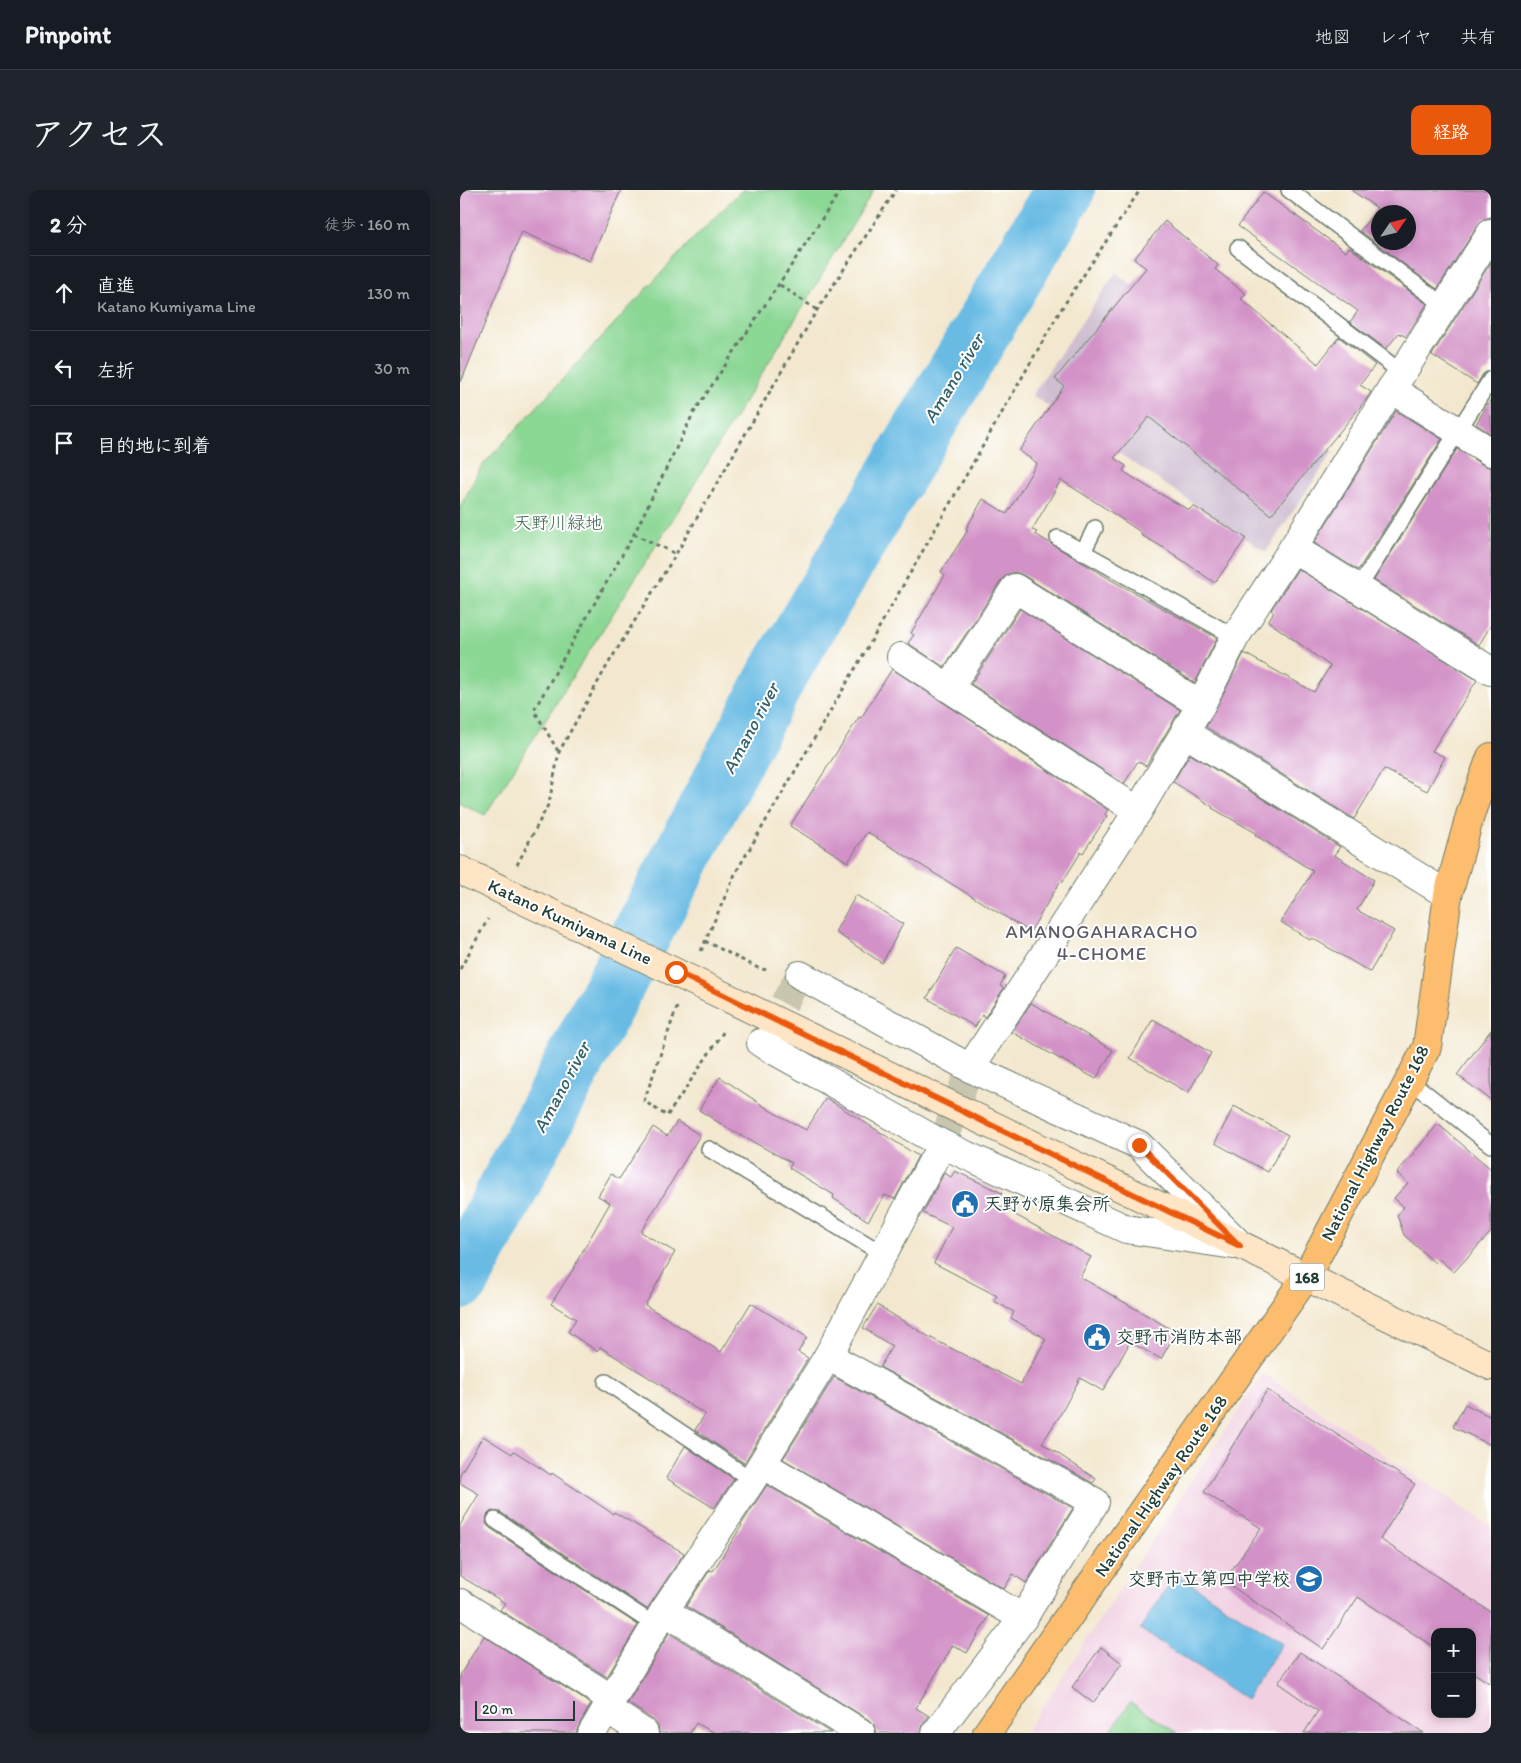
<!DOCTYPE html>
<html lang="ja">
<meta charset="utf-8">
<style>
:root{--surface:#171b24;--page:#20242c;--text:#f1f3f6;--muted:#9ea1a6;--line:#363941;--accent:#ea580c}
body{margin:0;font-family:Itim,"Klee One",sans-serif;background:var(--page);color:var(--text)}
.controls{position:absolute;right:15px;bottom:15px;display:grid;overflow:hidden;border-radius:10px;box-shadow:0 2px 8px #0003}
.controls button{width:45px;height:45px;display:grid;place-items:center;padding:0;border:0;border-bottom:1px solid var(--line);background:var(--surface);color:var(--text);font:25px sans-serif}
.compass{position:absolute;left:911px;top:15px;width:45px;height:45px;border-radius:50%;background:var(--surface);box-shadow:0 2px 8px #0003;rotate:55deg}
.scale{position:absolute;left:15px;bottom:12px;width:100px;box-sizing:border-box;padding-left:5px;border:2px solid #1f3d34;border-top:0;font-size:14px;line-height:18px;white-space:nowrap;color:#1f3d34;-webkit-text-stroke:4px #fff;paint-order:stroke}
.stop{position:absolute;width:15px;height:15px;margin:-11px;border:4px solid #ea580c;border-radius:50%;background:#fff}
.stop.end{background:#ea580c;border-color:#fff;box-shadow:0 1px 5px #0008}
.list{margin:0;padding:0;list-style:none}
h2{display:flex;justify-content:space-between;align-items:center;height:65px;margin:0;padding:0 20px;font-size:21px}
h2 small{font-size:16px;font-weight:400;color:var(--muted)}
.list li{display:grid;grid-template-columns:32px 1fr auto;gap:15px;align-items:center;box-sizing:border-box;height:75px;padding:0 20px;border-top:1px solid var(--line)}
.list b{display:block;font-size:19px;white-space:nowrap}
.list p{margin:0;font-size:16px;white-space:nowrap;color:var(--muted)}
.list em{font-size:16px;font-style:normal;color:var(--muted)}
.icon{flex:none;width:28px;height:28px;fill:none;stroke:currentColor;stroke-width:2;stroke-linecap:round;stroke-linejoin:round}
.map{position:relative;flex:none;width:1031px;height:1543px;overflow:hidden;border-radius:10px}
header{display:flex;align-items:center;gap:30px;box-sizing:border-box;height:70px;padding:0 25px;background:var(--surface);border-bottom:1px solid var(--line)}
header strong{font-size:24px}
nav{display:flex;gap:28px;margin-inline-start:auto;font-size:18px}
.intro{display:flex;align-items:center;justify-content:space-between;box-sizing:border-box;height:120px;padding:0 30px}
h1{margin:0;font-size:35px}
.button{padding:12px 22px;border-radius:10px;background:var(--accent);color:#fff;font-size:18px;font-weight:700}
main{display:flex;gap:30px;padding:0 30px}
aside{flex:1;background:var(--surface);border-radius:10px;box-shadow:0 2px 8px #0003}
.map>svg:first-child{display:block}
</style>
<header>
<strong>Pinpoint</strong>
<nav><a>地図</a><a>レイヤ</a><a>共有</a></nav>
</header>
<div class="intro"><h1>アクセス</h1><a class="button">経路</a></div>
<main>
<aside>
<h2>2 分<small>徒歩 · 160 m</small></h2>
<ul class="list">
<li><svg class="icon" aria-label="ahead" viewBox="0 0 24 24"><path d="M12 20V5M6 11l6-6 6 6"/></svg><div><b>直進</b><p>Katano Kumiyama Line</p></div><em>130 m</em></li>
<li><svg class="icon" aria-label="left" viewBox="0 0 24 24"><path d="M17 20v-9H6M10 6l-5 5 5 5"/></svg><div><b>左折</b></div><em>30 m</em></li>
<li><svg class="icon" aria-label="arrive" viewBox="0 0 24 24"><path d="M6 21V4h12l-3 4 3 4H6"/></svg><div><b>目的地に到着</b></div></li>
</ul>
</aside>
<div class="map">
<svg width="1031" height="1543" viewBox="0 0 1031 1543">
<rect width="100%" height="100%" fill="#fff"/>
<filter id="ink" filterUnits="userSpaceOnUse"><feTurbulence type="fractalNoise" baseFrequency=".02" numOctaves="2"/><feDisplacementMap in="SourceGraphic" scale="10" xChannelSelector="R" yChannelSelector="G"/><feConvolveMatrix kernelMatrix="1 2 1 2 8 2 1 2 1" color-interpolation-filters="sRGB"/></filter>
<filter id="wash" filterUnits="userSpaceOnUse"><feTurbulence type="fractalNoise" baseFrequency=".0096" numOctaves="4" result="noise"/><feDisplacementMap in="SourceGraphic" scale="20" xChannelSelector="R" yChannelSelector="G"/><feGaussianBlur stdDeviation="1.12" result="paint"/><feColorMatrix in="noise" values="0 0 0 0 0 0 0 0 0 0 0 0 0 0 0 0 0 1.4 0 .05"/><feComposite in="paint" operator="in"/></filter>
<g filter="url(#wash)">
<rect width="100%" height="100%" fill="#f3e8cf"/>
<path fill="#f1d0e2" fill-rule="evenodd" d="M803 1183 1031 1337V1543H565ZM975 1442H1012V1524H975Z"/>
<polygon fill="#cebed0" points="656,82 873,262 806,362 572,205"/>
<g fill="#8bd794" stroke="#558a64">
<polygon points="282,0 414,0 218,321 25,625 0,613 0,317 21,277 231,51"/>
<polygon points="670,1512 717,1543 650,1543"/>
</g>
<polygon fill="#69bbe4" stroke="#447c8c" points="716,1384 822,1454 786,1509 680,1439"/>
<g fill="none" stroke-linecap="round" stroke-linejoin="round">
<polyline stroke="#69bbe4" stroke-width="60" points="0,1090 317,486 605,0"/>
</g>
<g id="blocks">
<g fill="#d392c7" fill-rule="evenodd">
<polygon points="0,0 161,0 130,71 62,42 1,192"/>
<path d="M891 0H1031V27L1023 29 1018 35 977 99 900 41 917 18ZM918 22H948V52H918Z"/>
<polygon points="803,2 886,62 889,57 967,114 946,147 939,143 926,159 890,132 898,121 778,36"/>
<polygon points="705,31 758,75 755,79 786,104 781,109 858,174 879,147 915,175 900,195 911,202 905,211 811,325 689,227 654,268 666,276 663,281 686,296 729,320 733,316 786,348 755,393 706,359 681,345 682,343 648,320 601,290 572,340 577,342 575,344 653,391 757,448 735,493 563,385 556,382 548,384 542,389 484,477 448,453 454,445 451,443 485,385 481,382 508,340 506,339 523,309 547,324 577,273 559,261 604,196 595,189 686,78 674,69"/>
<polygon points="1031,72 1031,180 1023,184 1017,194 972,165"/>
<polygon points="1031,209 1031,244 1016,234"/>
<polygon points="936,221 982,249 898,380 854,353"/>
<polygon points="997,259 1023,275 1031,278 1031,435 1019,455 914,390"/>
<polygon points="838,379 1017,490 972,561 985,567 967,601 924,579 894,629 746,537 784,463 854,502 870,476 808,431 814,422 811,420"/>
<polygon points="560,419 720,520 686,576 678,571 664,594 511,494"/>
<polygon points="432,479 648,620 645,624 647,626 623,663 621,662 602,693 600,692 570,742 407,642 388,672 330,636 399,527 401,528"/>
<polygon points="730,564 880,657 874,665 914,690 897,720 934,741 910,782 852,748 850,750 821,732 853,681 795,645 796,643 752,618 753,617 713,592"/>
<polygon points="396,705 443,734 422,773 375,742"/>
<polygon points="496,758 545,786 540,796 544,798 525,827 522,825 515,837 467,808"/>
<polygon points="571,813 653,860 636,889 552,842"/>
<polygon points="693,829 751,863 728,903 670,868"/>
<polygon points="1031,840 1031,910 997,885"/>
<polygon points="260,887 311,921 346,940 366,908 458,966 435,1009 425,1005 408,1031 373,1008 374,1005 329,978 332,973 269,939 239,920"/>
<polygon points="774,916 828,945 808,982 755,953"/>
<polygon points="217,931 240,945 181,1042 215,1062 185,1115 261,1162 291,1113 347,1147 338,1162 348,1168 284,1273 235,1240 245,1224 208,1202 209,1200 140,1157 137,1161 108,1142 116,1129 91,1114 117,1073 116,1073 150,1013 138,1006 151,984 159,989 193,937 207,946"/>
<polygon points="978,934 1031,979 1031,1042 994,1082 979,1069 975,1073 944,1045 937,1025 944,1017 934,1008 948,993 937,983"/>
<polygon points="495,981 542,1003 536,1014 631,1067 620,1087 716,1142 701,1169 670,1152 643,1201 620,1188 599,1227 582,1253 636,1289 633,1293 420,1177 432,1156 403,1138 417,1115 471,1148 561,1194 586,1149 551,1128 554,1122 534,1111 537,1106 474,1073 492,1037 463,1023 484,983 491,987"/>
<polygon points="374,1187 613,1318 566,1393 553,1384 544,1399 323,1269"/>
<polygon points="807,1200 955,1294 920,1349 1031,1422 1031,1494 1012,1482 1012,1442 975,1442 975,1458 898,1407 863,1459 764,1391 801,1338 744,1302"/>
<polygon points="1005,1214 1031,1227 1031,1255 993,1237"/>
<polygon points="23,1246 52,1264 54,1261 91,1285 92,1283 153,1324 154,1322 224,1363 187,1419 40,1322 31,1321 27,1325 26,1334 30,1338 178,1435 147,1487 40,1420 45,1413 0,1386 0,1335 19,1304 0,1293 0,1284"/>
<polygon points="225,1256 274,1289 254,1318 206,1288"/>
<polygon points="307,1295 529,1426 507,1463 493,1455 456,1518 469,1526 463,1534 461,1543 417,1543 414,1535 409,1530 226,1416 250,1380 253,1381 282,1335 281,1335"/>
<polygon points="209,1443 371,1543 255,1543 236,1533 230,1543 199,1543 198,1536 193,1530 168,1513"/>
<polygon points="24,1446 131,1514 119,1535 116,1543 0,1543 0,1485"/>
<polygon points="641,1457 662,1473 633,1513 612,1497"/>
<polygon points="840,1462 964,1543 844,1543 858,1521 818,1493"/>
</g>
</g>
</g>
<g filter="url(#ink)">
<use href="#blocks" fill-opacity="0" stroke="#69796a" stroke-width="1"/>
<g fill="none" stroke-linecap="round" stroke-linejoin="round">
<g stroke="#c9c6b0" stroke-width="28" stroke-dasharray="28 14" stroke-linecap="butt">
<polyline points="303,850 340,785"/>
<polyline points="482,954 510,878"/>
</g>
<g stroke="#69796a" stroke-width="18">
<g id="lane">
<polyline points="829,0 985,116"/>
<polyline points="778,58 942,183"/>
<polyline points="598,348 775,447"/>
<polyline points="623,362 635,338"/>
<polyline points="899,397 1031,189"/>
<polyline points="949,890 1031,955"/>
<polyline points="249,959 423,1064"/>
<polyline points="146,1192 292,1290"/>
<polyline points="35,1330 196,1436"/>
</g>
</g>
<g stroke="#69796a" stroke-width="30">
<g id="street">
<polyline points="931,199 1031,262"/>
<polyline points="833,358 1031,481"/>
<polyline points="441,467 678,621"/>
<polyline points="489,498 555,398 741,515"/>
<polyline points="725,543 988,705"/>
<polyline points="340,785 510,878 679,955 776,1051"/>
<polyline points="301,853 482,954 666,1039 774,1055"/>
<polyline points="510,878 678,621 741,515 775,447 833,358 931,199 942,183 1031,43"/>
<polyline points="368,1166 635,1312 563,1428"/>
<polyline points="302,1274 563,1428 476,1543"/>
<polyline points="0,1413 152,1509"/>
<polyline points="204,1421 401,1543"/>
<polyline points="146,1518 184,1543"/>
<polyline points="132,1543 204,1421 292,1290 368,1166 482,954"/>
</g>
</g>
<g stroke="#69796a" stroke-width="30">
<polyline id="secondary" points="0,680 229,789 1031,1176"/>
</g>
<g stroke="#69796a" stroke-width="30">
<polyline id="highway" points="527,1543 846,1087 967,857 988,705 1011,622 1031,567"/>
</g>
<g stroke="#69796a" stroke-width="3" stroke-dasharray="4 4" stroke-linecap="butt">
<polyline points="320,95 357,120"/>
<polyline points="174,344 216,364"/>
<polyline points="98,561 74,520 174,344 233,224 381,0"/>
<polyline points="57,675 89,613 99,562 148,474 216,364 357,120 436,0"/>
<polyline points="245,751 300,779 310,780"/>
<polyline points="241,761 276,682 413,448 600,121 680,0"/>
<polyline points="0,779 28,729"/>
<polyline points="217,817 184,911 207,926 264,841"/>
</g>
<use href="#lane" stroke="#fff" stroke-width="15"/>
<use href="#street" stroke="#fff" stroke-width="28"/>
<use href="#secondary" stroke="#fee5c5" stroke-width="28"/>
<use href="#highway" stroke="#fcbd6e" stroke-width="28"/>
</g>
</g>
<g fill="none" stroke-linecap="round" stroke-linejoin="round" filter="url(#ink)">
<polyline stroke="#ea580c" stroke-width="6" points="216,782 780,1056 679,955"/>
</g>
<defs>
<g id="civic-disc" transform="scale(1.4375)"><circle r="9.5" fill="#1f6fb2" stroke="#fff"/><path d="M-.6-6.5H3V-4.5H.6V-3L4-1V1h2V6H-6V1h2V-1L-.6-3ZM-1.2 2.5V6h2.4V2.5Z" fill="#fff"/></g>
<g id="school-disc" transform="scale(1.4375)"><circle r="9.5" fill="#1f6fb2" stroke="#fff"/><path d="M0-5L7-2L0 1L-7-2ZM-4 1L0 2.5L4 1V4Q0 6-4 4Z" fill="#fff"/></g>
</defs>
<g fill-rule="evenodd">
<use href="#civic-disc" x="505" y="1014"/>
<use href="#civic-disc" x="637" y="1147"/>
<use href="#school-disc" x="849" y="1389"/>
</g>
<g text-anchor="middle" stroke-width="4" stroke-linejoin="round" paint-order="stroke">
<rect fill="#fff" stroke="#627771" stroke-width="1" x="829.5" y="1073.5" width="35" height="27" rx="4"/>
<g font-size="16" font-weight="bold" fill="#1f3d34">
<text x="847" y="1093">168</text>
</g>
<g font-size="18" fill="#3a644c" stroke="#fff">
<text x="98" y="339">天野川緑地</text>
</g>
<g font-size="18" fill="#1f3d34" stroke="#fff">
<text transform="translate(110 732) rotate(25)" y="6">Katano Kumiyama Line</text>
<text transform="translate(915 953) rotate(-63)" y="6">National Highway Route 168</text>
<text transform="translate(701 1296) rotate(-55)" y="6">National Highway Route 168</text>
</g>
<g font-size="18" font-weight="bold" fill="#1f3d34" stroke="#fff" text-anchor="start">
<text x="524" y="1020">天野が原集会所</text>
<text x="656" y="1153">交野市消防本部</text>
<text x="830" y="1395" text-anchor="end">交野市立第四中学校</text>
</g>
<g font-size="19" font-style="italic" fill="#356369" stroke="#fff">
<text transform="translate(493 188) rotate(-59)" y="7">Amano river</text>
<text transform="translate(290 538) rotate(-62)" y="7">Amano river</text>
<text transform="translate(101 897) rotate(-62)" y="7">Amano river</text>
</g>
<g font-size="19" letter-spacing="1" fill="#5e5b67" stroke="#fff">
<text x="642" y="748">AMANOGAHARACHO<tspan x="642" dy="22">4-CHOME</tspan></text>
</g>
</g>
</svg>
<div class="controls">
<button>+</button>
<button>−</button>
</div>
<svg class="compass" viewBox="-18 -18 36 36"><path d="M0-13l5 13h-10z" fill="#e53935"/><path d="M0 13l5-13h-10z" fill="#9ea1a6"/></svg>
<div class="scale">20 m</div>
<div class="stop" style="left:216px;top:782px"></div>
<div class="stop end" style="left:679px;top:955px"></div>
</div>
</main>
